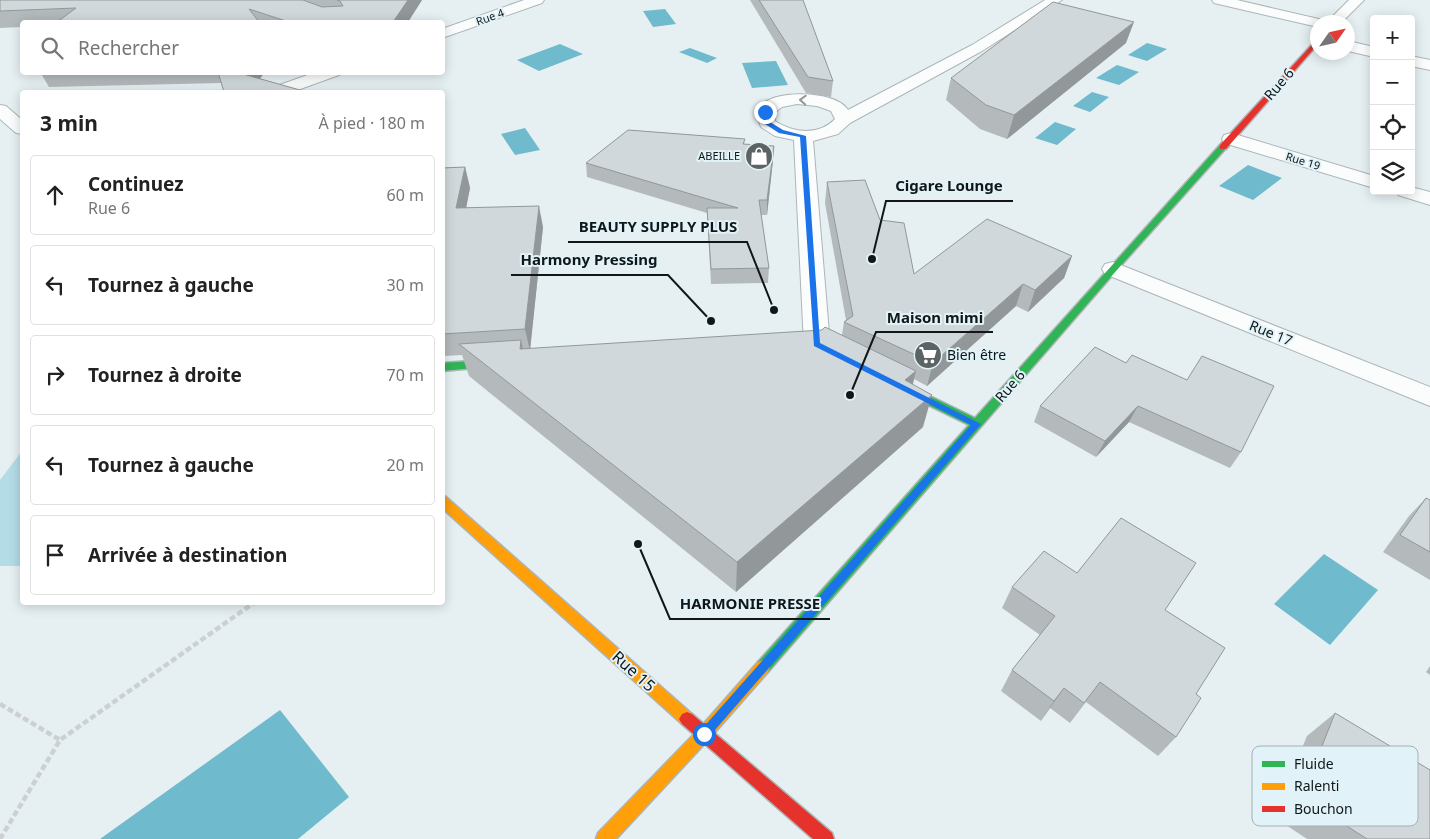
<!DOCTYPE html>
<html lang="fr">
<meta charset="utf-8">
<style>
:root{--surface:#fff;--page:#f2f2f2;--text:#222;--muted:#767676;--line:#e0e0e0}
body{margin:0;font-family:"Noto Sans",sans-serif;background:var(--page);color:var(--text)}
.controls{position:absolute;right:15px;top:15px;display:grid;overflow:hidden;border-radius:5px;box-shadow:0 2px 12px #0003}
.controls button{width:45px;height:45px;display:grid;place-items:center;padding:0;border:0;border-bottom:1px solid var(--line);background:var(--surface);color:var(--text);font:25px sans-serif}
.compass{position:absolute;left:1310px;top:15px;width:45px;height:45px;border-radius:50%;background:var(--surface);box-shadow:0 2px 12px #0003;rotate:56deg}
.stop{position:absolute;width:15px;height:15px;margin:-11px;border:4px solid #1a73e8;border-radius:50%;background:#fff}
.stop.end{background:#1a73e8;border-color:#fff;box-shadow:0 1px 5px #0008}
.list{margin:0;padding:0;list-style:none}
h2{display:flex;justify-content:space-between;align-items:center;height:65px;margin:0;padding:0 20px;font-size:21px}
h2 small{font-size:16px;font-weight:400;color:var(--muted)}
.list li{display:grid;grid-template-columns:32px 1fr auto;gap:15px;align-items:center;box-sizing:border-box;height:80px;margin:0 10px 10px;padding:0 10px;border:1px solid var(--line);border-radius:5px}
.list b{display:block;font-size:19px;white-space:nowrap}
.list p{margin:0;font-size:16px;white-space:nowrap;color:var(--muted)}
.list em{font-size:16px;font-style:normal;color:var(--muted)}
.icon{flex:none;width:28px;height:28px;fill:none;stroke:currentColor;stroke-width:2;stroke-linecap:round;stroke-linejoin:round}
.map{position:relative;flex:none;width:1430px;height:839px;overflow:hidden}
.search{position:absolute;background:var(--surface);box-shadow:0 2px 12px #0003;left:20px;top:20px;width:425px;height:55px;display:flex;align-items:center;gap:12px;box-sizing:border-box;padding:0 18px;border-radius:5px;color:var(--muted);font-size:19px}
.panel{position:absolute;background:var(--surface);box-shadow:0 2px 12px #0003;left:20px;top:90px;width:425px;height:515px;border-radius:5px}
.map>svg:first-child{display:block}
</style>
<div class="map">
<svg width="1430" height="839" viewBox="0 0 1430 839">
<rect width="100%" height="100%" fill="#e6f0f3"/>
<polygon fill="#b4dce7" points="22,451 22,566 0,566 0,480"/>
<g fill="#6fbacc">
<polygon points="665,9 676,24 653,27 643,11"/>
<polygon points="1147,43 1167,49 1147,61 1128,55"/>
<polygon points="560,44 583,54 539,71 517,60"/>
<polygon points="690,48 717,58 707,63 679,52"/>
<polygon points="776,61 788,85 752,88 742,63"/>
<polygon points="1117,65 1139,72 1119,85 1096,78"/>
<polygon points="1092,92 1109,97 1090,112 1073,106"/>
<polygon points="1055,122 1076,129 1057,145 1035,138"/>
<polygon points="525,128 540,150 515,155 501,134"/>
<polygon points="1248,165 1282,178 1253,200 1219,186"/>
<polygon points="1324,554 1378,590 1330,645 1274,604"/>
<polygon points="280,710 349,797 298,839 100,839"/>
</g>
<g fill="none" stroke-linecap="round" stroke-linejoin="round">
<g stroke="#adb5b7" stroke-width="2">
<g id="street">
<polygon points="524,0 544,0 542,3 442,38 442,29"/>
<path d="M1045 0H1062L982 51 850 123 838 134 813 141 830 345 826 351 817 353 808 351 804 345 794 140 775 136 761 127 756 112C759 107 765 101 771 99 789 91 837 92 848 110L972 45ZM797 104 817 106 831 111 835 119C819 136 793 133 775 121L774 113 782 107Z"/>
<polygon points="1212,0 1237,0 1323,20 1325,22 1318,22 1318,27 1214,3"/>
<polygon points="1349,0 1364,0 1342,22 1327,22"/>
<polygon points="1348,41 1374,47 1374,57 1348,51"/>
<polygon points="1411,56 1430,60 1430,70 1411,66"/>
<polygon points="316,72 341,72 339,75 292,92 269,92 271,88"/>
<polygon points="0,105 6,106 22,120 22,134 16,133 0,119"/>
<polygon points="1231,133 1374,176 1374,188 1224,143 1222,139 1224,135"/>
<polygon points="1411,187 1430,192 1430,205 1398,195 1395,191 1411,191"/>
<polygon points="1113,262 1430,387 1430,406 1105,274 1102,269 1105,264"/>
</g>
</g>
<g stroke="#adb5b7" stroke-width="3">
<g id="fast">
<polygon points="1220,145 1227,147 1116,271 768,672 763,674 758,672 756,667 758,662 969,425 893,388 892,385 893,382 901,382 975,418"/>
<polygon points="502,359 506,361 507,363 506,365 442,371 442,363"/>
</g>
</g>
<g stroke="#adb5b7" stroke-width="3">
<g id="slow">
<polygon points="442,495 446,497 692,714 695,719 692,724 687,726 682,724 442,508"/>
<polygon points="763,660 768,662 770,667 768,672 709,739 616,839 596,839 598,833 699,729 758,662"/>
</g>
</g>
<g stroke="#adb5b7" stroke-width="3">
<g id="jam">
<polygon points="1318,38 1318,44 1226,149 1220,149 1220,145"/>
<polygon points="687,712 692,714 832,833 834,839 813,839 682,724 679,719 682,714"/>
</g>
</g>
<g stroke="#cdd0d1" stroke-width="4.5" stroke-dasharray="6 3" stroke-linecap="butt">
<polyline points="0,704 60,740"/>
<polyline points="0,839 60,740 255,602"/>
</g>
<use href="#street" fill="#fbfdfd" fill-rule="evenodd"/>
<use href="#fast" fill="#30b455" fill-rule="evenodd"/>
<use href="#slow" fill="#ff9f0a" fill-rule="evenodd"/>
<use href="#jam" fill="#e5322d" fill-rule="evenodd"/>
</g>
<g fill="#b4babc">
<polygon points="0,0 422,0 408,22 22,22 22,27 0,28"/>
<polygon points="750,0 803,0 833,81 831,97 806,93"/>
<polygon points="1126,43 1007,139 980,129 946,100 951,78"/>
<polygon points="40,72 265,72 221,83 49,87"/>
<polygon points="745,139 744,144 774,146 773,160 767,215 761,215 769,268 768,283 711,284 707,213 587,177 586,163"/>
<polygon points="465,167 470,188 466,207 543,227 530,349 842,335 844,322 846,320 825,203 827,182 880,220 914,274 1072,256 1064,278 1028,312 1016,306 927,386 914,379 913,384 923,427 736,592 469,376 462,355 444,356 442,355 442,168"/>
<polygon points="1095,347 1241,452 1230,468 1129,422 1096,457 1034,422 1040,406"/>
<polygon points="1426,498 1430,500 1430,580 1383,552 1409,516"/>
<polygon points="1077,573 1165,610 1196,694 1176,737 1158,756 1086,702 1070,723 1050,708 1041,721 1001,691 1012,670 1040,635 1002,608 1012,587"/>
<polygon points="1430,666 1430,675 1426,672"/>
<polygon points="1335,713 1430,839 1307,839 1274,817 1307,736"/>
</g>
<g fill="#929799">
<polygon points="408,0 422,0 408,22 393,22"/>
<polygon points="1134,22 1126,43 1007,139 1014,115"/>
<polygon points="244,72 265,72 250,92 243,74"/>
<polygon points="774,146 773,160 767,215 767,200"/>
<polygon points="465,167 470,188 462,229 456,208"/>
<polygon points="539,206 543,227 530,351 525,329"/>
<polygon points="1072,256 1064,278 1028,312 1035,290"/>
<polygon points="1023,284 1016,306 927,386 933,363"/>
<polygon points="521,340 528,373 520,349"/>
<polygon points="916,371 908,403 905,380"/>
<polygon points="932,395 923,427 736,592 737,562"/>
<polygon points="1138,406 1129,422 1096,457 1105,441"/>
<polygon points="1064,688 1050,708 1041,721 1054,701"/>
</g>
<g fill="#d1d8db" stroke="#929799">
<polygon points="0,0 303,0 322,7 343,6 340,1 337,0 408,0 393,22 289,22 249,9 259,22 57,22 76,8 0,11"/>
<polygon points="759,0 803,0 833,81 808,77"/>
<polygon points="1053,2 1134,22 1014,115 986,105 951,78"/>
<polygon points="218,72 244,72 243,74 307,92 224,92"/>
<polygon points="628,130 745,139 743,144 774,146 767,200 759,200 769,268 711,269 707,208 738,208 586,163"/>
<polygon points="465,167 456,208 539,206 525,329 442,334 442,168"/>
<polygon points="865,180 880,220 904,223 914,274 987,219 1072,256 1035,290 1023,284 933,363 844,322 853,316 827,182"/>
<polygon points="825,327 916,371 905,380 932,395 737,562 459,344 521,340 520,349 822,330"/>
<polygon points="1095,347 1126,363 1132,355 1187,380 1202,356 1274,386 1241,452 1138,406 1105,441 1040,406"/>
<polygon points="1426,498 1430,500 1430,552 1400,535"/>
<polygon points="1121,518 1196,563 1165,610 1225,648 1196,694 1201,698 1176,737 1100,682 1084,703 1064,688 1054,701 1012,670 1055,616 1012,587 1044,551 1077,573"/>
<polygon points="1335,713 1430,770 1430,839 1367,839 1302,797"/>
</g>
<defs><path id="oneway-chevron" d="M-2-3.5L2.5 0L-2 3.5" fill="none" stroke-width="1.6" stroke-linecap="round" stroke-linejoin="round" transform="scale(1.25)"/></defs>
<use stroke="#929696" href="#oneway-chevron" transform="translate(803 100) rotate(-177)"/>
<polygon fill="#1a73e8" points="765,111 768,112 770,122 783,130 806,136 820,343 981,424 708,738 704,740 701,738 699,734 701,730 971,425 814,346 800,137 779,133 765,124 762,112"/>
<defs>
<g id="shop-disc" transform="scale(1.4375)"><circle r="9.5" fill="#5c6365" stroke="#e1f3f8"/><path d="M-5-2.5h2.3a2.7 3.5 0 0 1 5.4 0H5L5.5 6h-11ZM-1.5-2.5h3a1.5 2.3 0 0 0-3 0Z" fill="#fff"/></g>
<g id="supermarket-disc" transform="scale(1.4375)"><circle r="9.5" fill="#5c6365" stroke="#e1f3f8"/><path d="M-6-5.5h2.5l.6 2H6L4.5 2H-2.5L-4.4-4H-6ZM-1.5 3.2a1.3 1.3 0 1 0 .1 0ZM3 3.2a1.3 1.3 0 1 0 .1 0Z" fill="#fff"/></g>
</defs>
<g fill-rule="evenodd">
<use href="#shop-disc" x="759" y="156"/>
<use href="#supermarket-disc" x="928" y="355"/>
</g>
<g text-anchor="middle" stroke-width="4" stroke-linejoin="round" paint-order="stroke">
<g font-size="11" fill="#111719" stroke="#e1f3f8">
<text transform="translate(490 17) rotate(-20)" y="4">Rue 4</text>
<text transform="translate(1303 161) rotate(17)" y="4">Rue 19</text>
</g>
<g font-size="11" fill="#111719" stroke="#e1f3f8" text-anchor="end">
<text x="740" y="160">ABEILLE</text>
</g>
<g font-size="14" fill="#111719" stroke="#e1f3f8">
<text transform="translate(1279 84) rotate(-49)" y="5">Rue 6</text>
<text transform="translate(1271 333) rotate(22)" y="5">Rue 17</text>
<text transform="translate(1010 386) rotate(-49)" y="5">Rue 6</text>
</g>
<g font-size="14" fill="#111719" stroke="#e1f3f8" text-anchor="start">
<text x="947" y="360">Bien être</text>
</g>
<g font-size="16" fill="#111719" stroke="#e1f3f8">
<text transform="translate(634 671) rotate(42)" y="6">Rue 15</text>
</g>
</g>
<rect x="1252" y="746" width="166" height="80" rx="8" fill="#e1f3f8" stroke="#a3b1b5" stroke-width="1"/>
<rect x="1262" y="761" width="23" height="6" fill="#30b455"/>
<rect x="1262" y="783" width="23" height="7" fill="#ff9f0a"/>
<rect x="1262" y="806" width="23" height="6" fill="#e5322d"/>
<g font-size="14" fill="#111719">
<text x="1294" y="769">Fluide</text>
<text x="1294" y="791">Ralenti</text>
<text x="1294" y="814">Bouchon</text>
</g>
<path fill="none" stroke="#111719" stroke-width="2" d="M872 259L886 201H1013M774 310L747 242H568M711 321L668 275H511M850 395L876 332H993M638 544L670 619H830"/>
<g fill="#111719" stroke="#e1f3f8" stroke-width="2">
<circle cx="872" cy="259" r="5"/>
<circle cx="774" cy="310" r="5"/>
<circle cx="711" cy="321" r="5"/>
<circle cx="850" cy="395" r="5"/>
<circle cx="638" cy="544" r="5"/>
</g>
<g font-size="15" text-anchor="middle" font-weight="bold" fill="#111719" stroke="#e1f3f8" stroke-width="4" stroke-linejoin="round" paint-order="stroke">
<text x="949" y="191">Cigare Lounge</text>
<text x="658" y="232">BEAUTY SUPPLY PLUS</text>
<text x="589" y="265">Harmony Pressing</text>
<text x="935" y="323">Maison mimi</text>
<text x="750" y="609">HARMONIE PRESSE</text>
</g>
</svg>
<div class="controls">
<button>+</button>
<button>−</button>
<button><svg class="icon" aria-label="locate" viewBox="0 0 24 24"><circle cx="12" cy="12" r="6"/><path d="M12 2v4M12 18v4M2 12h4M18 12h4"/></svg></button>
<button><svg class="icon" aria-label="layers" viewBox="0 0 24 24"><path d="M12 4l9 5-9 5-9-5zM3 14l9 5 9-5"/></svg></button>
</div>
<svg class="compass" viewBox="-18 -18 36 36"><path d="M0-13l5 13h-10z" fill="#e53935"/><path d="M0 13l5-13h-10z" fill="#767676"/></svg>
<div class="stop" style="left:704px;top:734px"></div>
<div class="stop end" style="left:765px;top:112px"></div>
<div class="search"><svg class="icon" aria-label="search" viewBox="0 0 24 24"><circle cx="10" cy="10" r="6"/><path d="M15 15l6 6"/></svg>Rechercher</div>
<section class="panel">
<h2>3 min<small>À pied · 180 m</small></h2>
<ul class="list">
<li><svg class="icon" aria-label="ahead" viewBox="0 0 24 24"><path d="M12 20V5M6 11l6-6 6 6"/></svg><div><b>Continuez</b><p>Rue 6</p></div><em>60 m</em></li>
<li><svg class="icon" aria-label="left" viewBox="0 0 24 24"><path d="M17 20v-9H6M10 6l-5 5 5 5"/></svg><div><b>Tournez à gauche</b></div><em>30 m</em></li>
<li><svg class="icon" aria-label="right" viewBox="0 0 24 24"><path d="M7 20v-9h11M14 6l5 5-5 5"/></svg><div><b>Tournez à droite</b></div><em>70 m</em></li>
<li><svg class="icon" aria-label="left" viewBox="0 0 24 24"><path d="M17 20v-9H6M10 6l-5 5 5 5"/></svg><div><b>Tournez à gauche</b></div><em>20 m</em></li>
<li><svg class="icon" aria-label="arrive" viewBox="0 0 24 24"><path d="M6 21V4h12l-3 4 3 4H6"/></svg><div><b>Arrivée à destination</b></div></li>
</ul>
</section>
</div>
